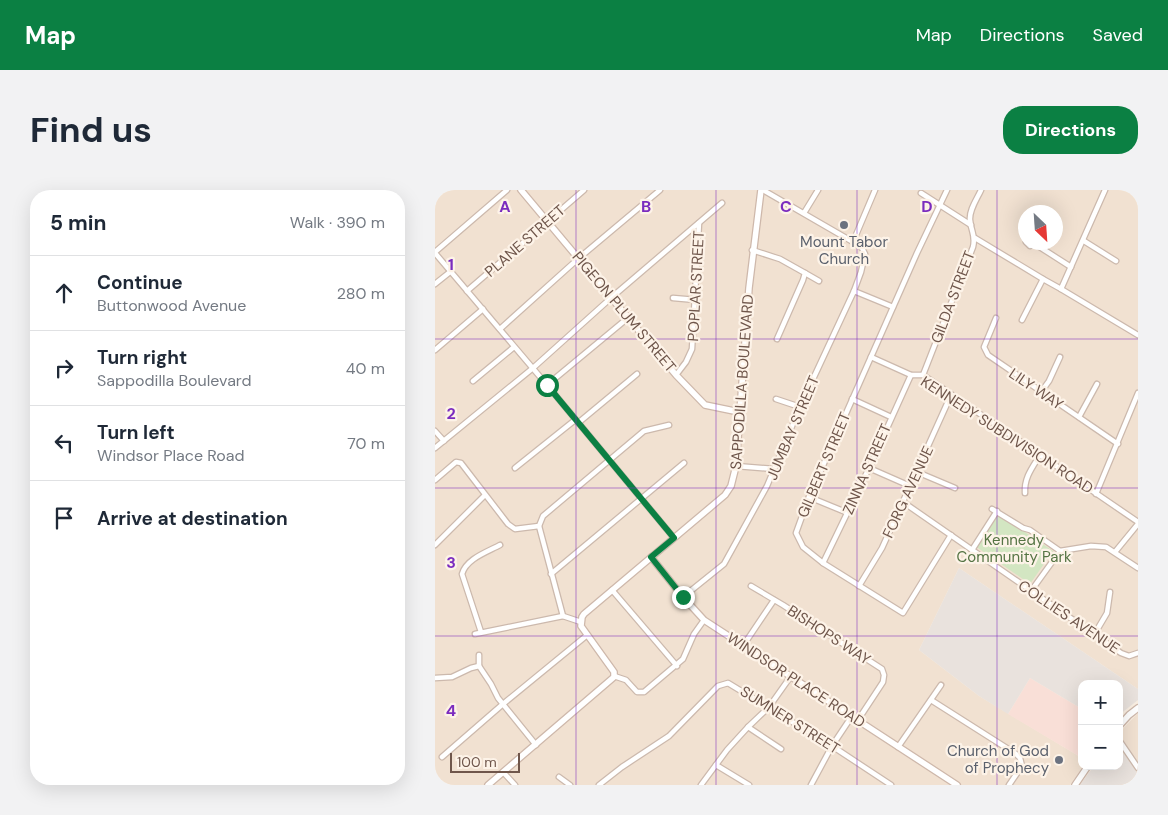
<!DOCTYPE html>
<meta charset="utf-8">
<style>
:root{--surface:#fff;--page:#f2f2f3;--text:#1f2937;--muted:#747a83;--line:#e0e1e3;--accent:#0b8043}
body{margin:0;font-family:"DM Sans",sans-serif;background:var(--page);color:var(--text)}
.controls{position:absolute;right:15px;bottom:15px;display:grid;overflow:hidden;border-radius:10px;box-shadow:0 5px 20px #0002}
.controls button{width:45px;height:45px;display:grid;place-items:center;padding:0;border:0;border-bottom:1px solid var(--line);background:var(--surface);color:var(--text);font:25px sans-serif}
.compass{position:absolute;left:583px;top:15px;width:45px;height:45px;border-radius:50%;background:var(--surface);box-shadow:0 5px 20px #0002;rotate:155deg}
.scale{position:absolute;left:15px;bottom:12px;width:70px;box-sizing:border-box;padding-left:5px;border:2px solid #6f564b;border-top:0;font-size:14px;line-height:18px;white-space:nowrap;color:#6f564b;-webkit-text-stroke:4px #fdf3e8;paint-order:stroke}
.stop{position:absolute;width:15px;height:15px;margin:-11px;border:4px solid #0b8043;border-radius:50%;background:#fff}
.stop.end{background:#0b8043;border-color:#fff;box-shadow:0 1px 5px #0008}
.list{margin:0;padding:0;list-style:none}
h2{display:flex;justify-content:space-between;align-items:center;height:65px;margin:0;padding:0 20px;font-size:21px}
h2 small{font-size:16px;font-weight:400;color:var(--muted)}
.list li{display:grid;grid-template-columns:32px 1fr auto;gap:15px;align-items:center;box-sizing:border-box;height:75px;padding:0 20px;border-top:1px solid var(--line)}
.list b{display:block;font-size:19px;white-space:nowrap}
.list p{margin:0;font-size:16px;white-space:nowrap;color:var(--muted)}
.list em{font-size:16px;font-style:normal;color:var(--muted)}
.icon{flex:none;width:28px;height:28px;fill:none;stroke:currentColor;stroke-width:2;stroke-linecap:round;stroke-linejoin:round}
.map{position:relative;flex:none;width:703px;height:595px;overflow:hidden;border-radius:20px}
header{display:flex;align-items:center;gap:30px;box-sizing:border-box;height:70px;padding:0 25px;background:var(--accent);color:#fff}
header strong{font-size:24px}
nav{display:flex;gap:28px;margin-inline-start:auto;font-size:18px}
.intro{display:flex;align-items:center;justify-content:space-between;box-sizing:border-box;height:120px;padding:0 30px}
h1{margin:0;font-size:35px}
.button{padding:12px 22px;border-radius:20px;background:var(--accent);color:#fff;font-size:18px;font-weight:700}
main{display:flex;gap:30px;padding:0 30px}
aside{flex:1;background:var(--surface);border-radius:20px;box-shadow:0 5px 20px #0002}
.map>svg:first-child{display:block}
</style>
<header>
<strong>Map</strong>
<nav><a>Map</a><a>Directions</a><a>Saved</a></nav>
</header>
<div class="intro"><h1>Find us</h1><a class="button">Directions</a></div>
<main>
<aside>
<h2>5 min<small>Walk · 390 m</small></h2>
<ul class="list">
<li><svg class="icon" aria-label="ahead" viewBox="0 0 24 24"><path d="M12 20V5M6 11l6-6 6 6"/></svg><div><b>Continue</b><p>Buttonwood Avenue</p></div><em>280 m</em></li>
<li><svg class="icon" aria-label="right" viewBox="0 0 24 24"><path d="M7 20v-9h11M14 6l5 5-5 5"/></svg><div><b>Turn right</b><p>Sappodilla Boulevard</p></div><em>40 m</em></li>
<li><svg class="icon" aria-label="left" viewBox="0 0 24 24"><path d="M17 20v-9H6M10 6l-5 5 5 5"/></svg><div><b>Turn left</b><p>Windsor Place Road</p></div><em>70 m</em></li>
<li><svg class="icon" aria-label="arrive" viewBox="0 0 24 24"><path d="M6 21V4h12l-3 4 3 4H6"/></svg><div><b>Arrive at destination</b></div></li>
</ul>
</aside>
<div class="map">
<svg width="703" height="595" viewBox="0 0 703 595">
<rect width="100%" height="100%" fill="#faefe2"/>
<g fill="#f1e1d1" fill-rule="evenodd">
<path d="M0 0H703V499L524 378 484 460 544 506 647 568 648 576 635 595H0ZM590 22H620V52H590Z"/>
<polygon points="703,523 703,595 645,595 659,576 684,576 684,543"/>
</g>
<polygon fill="#f9dfd7" points="595,488 647,519 647,568 573,524"/>
<g fill="#e9e2dd">
<polygon points="524,378 703,499 703,510 684,525 684,494 647,494 647,519 595,488 573,524 544,506 484,460"/>
<polygon points="684,557 703,584 703,595 645,595 659,576 684,576"/>
</g>
<polygon fill="#d3e6c2" points="563,324 618,361 595,394 540,356"/>
<g fill="none" stroke-linecap="round" stroke-linejoin="round">
<g stroke="#ccb9ad" stroke-width="7">
<g id="street">
<polyline points="512,0 482,63 374,307 361,343 368,357 388,373 468,423 516,345"/>
<polyline points="670,0 626,99 703,145"/>
<polyline points="486,3 536,35"/>
<polyline points="369,23 383,0"/>
<polyline points="540,48 608,89 626,99"/>
<polyline points="649,51 681,71"/>
<polyline points="418,52 440,0"/>
<polyline points="591,52 595,56 600,54 636,77"/>
<polyline points="317,60 345,69 370,83 368,90 342,149"/>
<polyline points="0,62 72,0"/>
<polyline points="0,63 112,195 239,348"/>
<polyline points="370,83 384,91"/>
<polyline points="0,94 15,82"/>
<polyline points="32,101 149,0"/>
<polyline points="419,101 458,117"/>
<polyline points="238,108 261,110"/>
<polyline points="561,128 549,157 553,165 683,254"/>
<polyline points="587,130 608,89"/>
<polyline points="65,139 144,68 225,0"/>
<polyline points="0,160 48,119"/>
<polyline points="436,167 476,185 488,185 703,332"/>
<polyline points="241,185 251,172 257,159 264,33"/>
<path d="M488 185 538 57C541 45 536 42 535 30 534 20 542 9 546 0"/>
<polyline points="38,191 79,157"/>
<polyline points="112,195 194,127"/>
<polyline points="606,202 614,191 625,167"/>
<polyline points="341,209 365,217"/>
<polyline points="417,209 456,227"/>
<polyline points="644,227 662,194"/>
<polyline points="143,233 202,184"/>
<polyline points="0,241 9,251"/>
<polyline points="0,258 98,178 177,107 287,13"/>
<polyline points="301,276 339,279"/>
<polyline points="80,278 140,230"/>
<polyline points="434,278 475,296"/>
<polyline points="482,282 520,298"/>
<polyline points="0,290 21,272 26,273 73,334 80,339 104,336"/>
<path d="M590 303C589 288 597 278 605 265"/>
<polyline points="661,304 703,203"/>
<polyline points="374,307 413,323"/>
<polyline points="468,312 686,463 694,466 703,463"/>
<polyline points="557,319 588,338 595,340 625,361"/>
<polyline points="0,355 50,305"/>
<polyline points="537,360 562,321"/>
<polyline points="680,362 703,334"/>
<polyline points="388,373 434,278 476,185"/>
<polyline points="116,384 249,273"/>
<polyline points="316,396 348,415 447,479 449,485 448,492 423,530"/>
<polyline points="424,396 447,358 516,205"/>
<polyline points="177,400 242,476"/>
<polyline points="596,401 625,361 656,356 671,357 703,378"/>
<polyline points="248,407 289,374 332,296 365,217 419,101 426,82 430,64 427,58 418,52 328,0"/>
<polyline points="128,426 104,336 108,326 209,241 234,235"/>
<path d="M46 442 27 384C31 369 52 362 65 355"/>
<polyline points="40,444 128,426 146,432"/>
<polyline points="659,445 672,423 675,402"/>
<polyline points="308,456 339,410"/>
<polyline points="44,465 44,476"/>
<polyline points="179,486 191,490 202,502 209,502 248,469 259,444 269,430"/>
<polyline points="0,488 17,487 36,478 44,476 56,494 63,508 101,555"/>
<polyline points="496,510 581,564 585,568 587,576 574,595"/>
<polyline points="313,537 346,559"/>
<polyline points="684,550 703,578"/>
<polyline points="463,557 506,495"/>
<polyline points="7,567 68,514 151,446"/>
<polyline points="281,575 314,595"/>
<polyline points="68,582 80,595"/>
<polyline points="124,587 135,595"/>
<polyline points="164,595 187,577 234,546 283,496 293,493 397,556 456,595"/>
<polyline points="266,595 292,560 313,537 334,517 356,486"/>
<polyline points="376,595 397,556 417,526"/>
</g>
</g>
<g stroke="#ceb8ab" stroke-width="8">
<g id="secondary">
<polyline points="86,0 241,185 270,215 304,222"/>
<polyline points="216,367 248,407 269,430 522,595"/>
<polyline points="684,536 694,525 703,518"/>
<polyline points="53,595 179,487 179,482 146,436 147,427 149,424 290,305 296,296 301,276 314,98 326,0"/>
<polyline points="640,595 653,576"/>
</g>
</g>
<use href="#street" stroke="#fff" stroke-width="4.5"/>
<use href="#secondary" stroke="#fff" stroke-width="5.5"/>
</g>
<g fill="none" stroke-linecap="round" stroke-linejoin="round">
<polyline stroke="#0b8043" stroke-width="6" points="112,195 239,348 216,367 248,407"/>
</g>
<path fill="none" stroke="#7b2cbf" stroke-width="1" stroke-opacity="0.55" d="M141 0V595M281 0V595M422 0V595M562 0V595M0 149H703M0 298H703M0 446H703"/>
<g fill="#6b7280" stroke="#fdf3e8" stroke-width="2">
<circle cx="409" cy="35" r="5"/>
<circle cx="624" cy="570" r="5"/>
</g>
<g text-anchor="middle" stroke-width="4.5" stroke-linejoin="round" paint-order="stroke">
<g font-size="15" fill="#6f564b" stroke="#fdf3e8">
<text transform="translate(90 51) rotate(-41)" y="5">PLANE STREET</text>
<text transform="translate(261 96) rotate(-87)" y="5">POPLAR STREET</text>
<text transform="translate(518 107) rotate(-69)" y="5">GILDA STREET</text>
<text transform="translate(189 122) rotate(50)" y="5">PIGEON PLUM STREET</text>
<text transform="translate(307 192) rotate(-86)" y="5">SAPPODILLA BOULEVARD</text>
<text transform="translate(601 199) rotate(34)" y="5">LILY WAY</text>
<text transform="translate(358 238) rotate(-67)" y="5">JUMBAY STREET</text>
<text transform="translate(572 245) rotate(33)" y="5">KENNEDY SUBDIVISION ROAD</text>
<text transform="translate(389 275) rotate(-67)" y="5">GILBERT STREET</text>
<text transform="translate(432 279) rotate(-66)" y="5">ZINNA STREET</text>
<text transform="translate(473 302) rotate(-65)" y="5">FORG AVENUE</text>
<text transform="translate(634 427) rotate(34)" y="5">COLLIES AVENUE</text>
<text transform="translate(394 445) rotate(33)" y="5">BISHOPS WAY</text>
<text transform="translate(361 490) rotate(33)" y="5">WINDSOR PLACE ROAD</text>
<text transform="translate(355 530) rotate(32)" y="5">SUMNER STREET</text>
</g>
<g font-size="15" fill="#5b616d" stroke="#fdf3e8">
<text x="409" y="57">Mount Tabor<tspan x="409" dy="17">Church</tspan></text>
<text x="614" y="566" text-anchor="end">Church of God<tspan x="614" dy="17">of Prophecy</tspan></text>
</g>
<g font-size="15" fill="#557444" stroke="#fdf3e8">
<text x="579" y="355">Kennedy<tspan x="579" dy="17">Community Park</tspan></text>
</g>
</g>
<g font-size="16" text-anchor="middle" font-weight="bold" fill="#7b2cbf" stroke="#fdf3e8" stroke-width="4.5" stroke-linejoin="round" paint-order="stroke">
<text x="70" y="22">A</text>
<text x="211" y="22">B</text>
<text x="351" y="22">C</text>
<text x="492" y="22">D</text>
<text x="16" y="80">1</text>
<text x="16" y="229">2</text>
<text x="16" y="378">3</text>
<text x="16" y="526">4</text>
</g>
</svg>
<div class="controls">
<button>+</button>
<button>−</button>
</div>
<svg class="compass" viewBox="-18 -18 36 36"><path d="M0-13l5 13h-10z" fill="#e53935"/><path d="M0 13l5-13h-10z" fill="#747a83"/></svg>
<div class="scale">100 m</div>
<div class="stop" style="left:112px;top:195px"></div>
<div class="stop end" style="left:248px;top:407px"></div>
</div>
</main>
